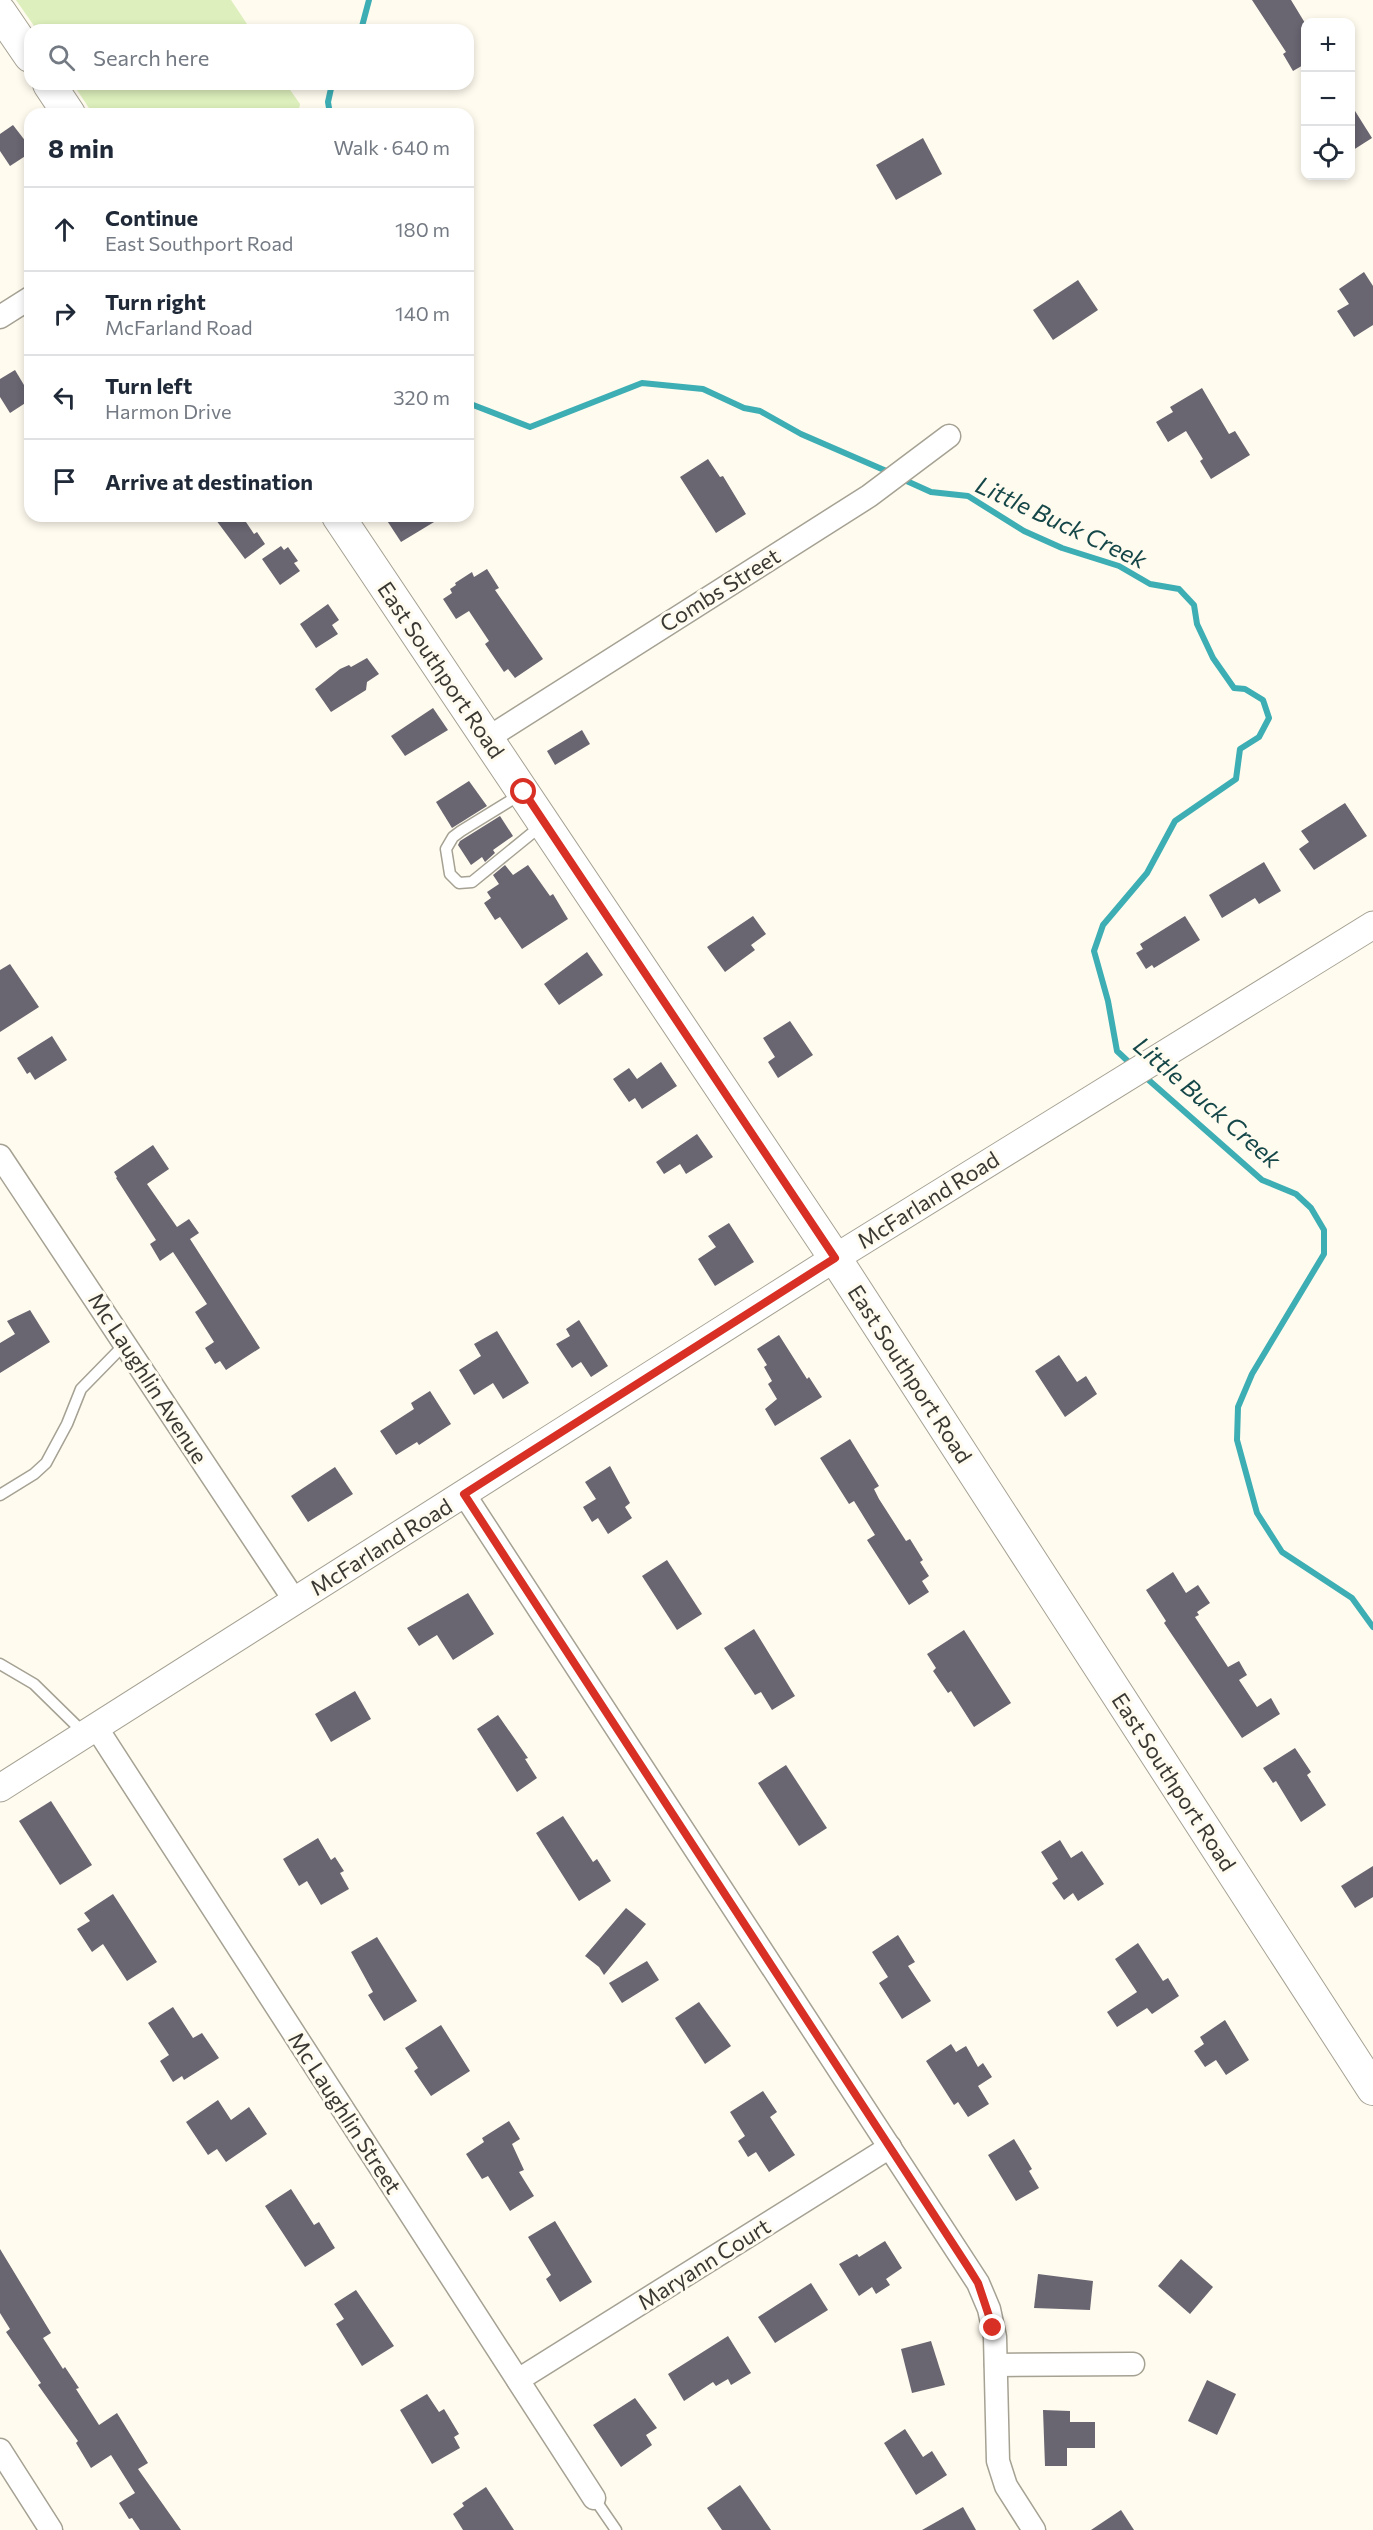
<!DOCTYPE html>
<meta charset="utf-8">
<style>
:root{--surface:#fff;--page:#f6f6f7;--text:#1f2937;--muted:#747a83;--line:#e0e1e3}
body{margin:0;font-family:Commissioner,sans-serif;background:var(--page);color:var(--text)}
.controls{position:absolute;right:18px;top:18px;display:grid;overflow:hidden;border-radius:12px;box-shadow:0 3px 9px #0003}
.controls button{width:54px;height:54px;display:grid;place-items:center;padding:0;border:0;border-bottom:2px solid var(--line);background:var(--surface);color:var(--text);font:30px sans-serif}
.stop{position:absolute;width:18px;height:18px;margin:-14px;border:4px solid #d93025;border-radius:50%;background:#fff}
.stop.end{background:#d93025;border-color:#fff;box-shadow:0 2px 6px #0008}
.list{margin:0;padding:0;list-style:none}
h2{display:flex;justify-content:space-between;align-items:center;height:78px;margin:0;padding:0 24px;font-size:26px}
h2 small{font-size:20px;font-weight:400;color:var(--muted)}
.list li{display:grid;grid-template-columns:39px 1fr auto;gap:18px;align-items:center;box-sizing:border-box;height:84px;padding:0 24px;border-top:2px solid var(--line)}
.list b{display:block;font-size:22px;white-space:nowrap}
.list p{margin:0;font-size:20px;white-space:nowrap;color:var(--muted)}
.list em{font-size:20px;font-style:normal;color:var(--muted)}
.icon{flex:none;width:33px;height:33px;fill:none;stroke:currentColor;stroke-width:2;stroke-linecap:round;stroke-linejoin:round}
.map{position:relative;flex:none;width:1373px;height:2530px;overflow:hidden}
.search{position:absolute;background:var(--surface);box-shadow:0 3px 9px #0003;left:24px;top:24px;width:450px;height:66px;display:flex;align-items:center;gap:15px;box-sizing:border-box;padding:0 21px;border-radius:18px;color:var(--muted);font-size:22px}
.panel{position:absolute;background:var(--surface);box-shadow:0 3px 9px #0003;left:24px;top:108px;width:450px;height:414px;border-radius:18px}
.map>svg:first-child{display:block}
</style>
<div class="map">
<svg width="1373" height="2530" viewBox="0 0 1373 2530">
<rect width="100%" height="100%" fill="#fffbef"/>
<g fill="#ddefbc">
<polygon points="16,0 231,0 251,30 37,30"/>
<polygon points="73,84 286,84 300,104 298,114 93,114"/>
</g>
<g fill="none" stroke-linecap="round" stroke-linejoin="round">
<g stroke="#3daeb4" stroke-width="6">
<polyline points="361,30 369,0"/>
<polyline points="330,114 328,102 332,84"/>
<polyline points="468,403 530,427 642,383 703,389 744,408 760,411 801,434 891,473"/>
<polyline points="900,478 931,492 968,496 1024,531 1062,548 1119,566 1150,584 1179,589 1194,605 1197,624 1213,658 1234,688 1245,689 1263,700 1269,718 1259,737 1240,749 1236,779 1175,821 1147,873 1103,925 1094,951 1108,1001 1117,1051 1133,1066"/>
<polyline points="1143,1075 1262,1180 1296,1194 1311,1208 1324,1230 1324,1254 1252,1374 1238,1407 1237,1440 1257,1513 1282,1552 1352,1598 1373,1627"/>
</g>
</g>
<g fill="#696571">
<polygon points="1252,0 1291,0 1305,23 1305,64 1293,71 1283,54 1286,52"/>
<polygon points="1350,103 1372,138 1350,152"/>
<polygon points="13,125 30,147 30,153 10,166 0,151 0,134"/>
<polygon points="923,138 942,174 896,200 876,165"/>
<polygon points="1364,272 1373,286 1373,325 1354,337 1337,311 1349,304 1339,289"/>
<polygon points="1078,280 1098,310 1053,340 1033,310"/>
<polygon points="15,370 30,395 30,400 10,413 0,397 0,379"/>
<polygon points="1202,388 1229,434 1235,431 1250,455 1211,479 1200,461 1203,459 1186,431 1168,442 1156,422 1173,412 1170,407"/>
<polygon points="708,459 720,477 723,476 746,514 716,533 680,477"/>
<polygon points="213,516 242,516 254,534 257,532 265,544 245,559"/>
<polygon points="384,516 444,516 401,542"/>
<polygon points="281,546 284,550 288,547 298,561 294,563 300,571 280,585 262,559"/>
<polygon points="487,569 499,588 495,590 543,659 515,678 508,669 504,672 485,644 489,641 469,611 456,619 443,599 452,593 450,589 456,585 455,583 472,572 474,577"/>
<polygon points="328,604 339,620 332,625 338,634 316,648 300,624"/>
<polygon points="367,658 379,674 367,682 366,690 331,712 315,689 340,669 349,665 351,667"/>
<polygon points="433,708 448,730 405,756 391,736"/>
<polygon points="582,730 590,744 555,765 547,751"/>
<polygon points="469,781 487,806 452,828 436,802"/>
<polygon points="1345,803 1367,836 1314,870 1299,849 1309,842 1301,831"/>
<polygon points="500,816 513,836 493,850 495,853 485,862 482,857 471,865 458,845 460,841"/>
<polygon points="1264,862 1281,891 1259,904 1255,898 1222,918 1209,895"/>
<polygon points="505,865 513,875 528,865 550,896 553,894 568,919 522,949 500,917 495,920 484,903 491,898 487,892 499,884 493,875"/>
<polygon points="753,916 766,934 751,945 755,950 725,972 707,947"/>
<polygon points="1185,916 1200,940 1154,968 1152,965 1146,969 1136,953 1143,949 1140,944"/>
<polygon points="587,952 603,975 559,1005 544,984"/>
<polygon points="10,964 39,1007 0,1032 0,970"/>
<polygon points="790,1021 813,1055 778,1078 768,1062 775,1057 763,1038"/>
<polygon points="52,1036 67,1060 35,1080 30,1072 27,1074 17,1058"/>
<polygon points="661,1062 677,1086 642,1109 635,1098 629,1102 613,1079 629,1068 637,1079"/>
<polygon points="697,1134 713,1157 686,1174 680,1164 664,1174 656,1162"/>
<polygon points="153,1145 169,1169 147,1184 177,1227 189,1219 199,1233 190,1239 260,1348 226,1370 220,1361 215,1364 205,1348 214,1342 195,1312 207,1304 173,1252 160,1261 150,1244 156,1240 116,1178 117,1177 114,1172"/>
<polygon points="729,1223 754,1262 715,1286 698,1259 716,1247 708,1236"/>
<polygon points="30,1310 50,1342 0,1373 0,1343 15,1334 7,1321"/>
<polygon points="579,1320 608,1366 591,1377 581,1362 572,1368 556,1344 570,1336 566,1329"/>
<polygon points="497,1331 529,1383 503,1399 493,1383 474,1395 459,1370 481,1356 474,1344"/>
<polygon points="779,1335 807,1379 809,1377 822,1397 775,1426 765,1409 777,1399 768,1384 772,1381 764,1367 767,1365 757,1349"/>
<polygon points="1059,1355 1077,1382 1086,1376 1097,1394 1065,1417 1035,1371"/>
<polygon points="430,1391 451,1424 419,1445 417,1442 396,1455 380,1431 414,1409 411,1403"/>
<polygon points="850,1439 879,1486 874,1489 879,1499 906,1541 910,1539 923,1560 920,1562 929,1576 922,1581 929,1592 909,1605 867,1540 875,1535 854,1501 849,1504 820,1458"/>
<polygon points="610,1466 630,1503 625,1507 632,1518 608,1534 598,1518 592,1522 583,1507 596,1499 585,1482"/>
<polygon points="335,1467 353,1494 308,1522 291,1496"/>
<polygon points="667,1560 702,1614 677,1630 642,1576"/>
<polygon points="1173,1572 1186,1593 1198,1585 1210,1603 1197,1612 1199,1615 1195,1617 1228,1667 1239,1661 1247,1675 1239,1680 1257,1707 1271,1698 1280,1714 1242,1738 1164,1623 1166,1621 1146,1590"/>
<polygon points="468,1593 494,1634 453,1660 437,1635 419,1646 407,1628"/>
<polygon points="754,1629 795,1696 772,1710 761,1692 755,1695 724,1648"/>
<polygon points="964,1630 1011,1703 974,1727 951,1691 948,1693 933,1671 936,1668 927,1654"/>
<polygon points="355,1691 371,1719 331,1742 315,1714"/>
<polygon points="498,1715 528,1758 525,1759 537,1778 517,1792 477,1729"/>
<polygon points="1295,1748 1311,1772 1307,1775 1326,1805 1301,1822 1276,1781 1273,1783 1263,1768"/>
<polygon points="786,1765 827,1828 799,1846 758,1783"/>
<polygon points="51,1801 92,1865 60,1885 19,1821"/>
<polygon points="563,1816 593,1862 597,1859 611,1881 579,1901 536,1833"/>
<polygon points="318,1838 331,1860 335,1857 344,1871 340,1873 349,1889 321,1905 307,1881 299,1886 283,1859"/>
<polygon points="1060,1840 1071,1858 1082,1851 1104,1884 1078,1901 1073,1893 1064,1900 1052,1883 1058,1879 1041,1852"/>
<polygon points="1373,1866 1373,1897 1355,1908 1341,1886"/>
<polygon points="113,1894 157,1962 127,1981 103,1944 92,1952 77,1929 90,1921 84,1913"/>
<polygon points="626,1908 646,1924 604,1975 599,1967 585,1956"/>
<polygon points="898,1935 915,1962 908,1966 931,2001 902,2019 879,1983 888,1977 872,1952"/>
<polygon points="377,1937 417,2001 384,2021 368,1995 373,1992 351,1952"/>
<polygon points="1138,1943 1163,1981 1168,1978 1179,1996 1152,2014 1147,2008 1117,2027 1107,2012 1137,1992 1115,1959"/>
<polygon points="647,1961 659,1980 622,2003 609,1983"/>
<polygon points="699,2002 731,2046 705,2064 675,2018"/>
<polygon points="173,2007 193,2038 202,2033 219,2058 184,2080 182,2076 173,2082 160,2061 169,2055 148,2023"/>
<polygon points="1225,2020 1249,2060 1226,2075 1216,2060 1205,2067 1194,2051 1204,2044 1200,2037"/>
<polygon points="441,2025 470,2071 431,2096 414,2071 418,2068 405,2048"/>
<polygon points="951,2044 956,2052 966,2046 978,2067 983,2063 992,2077 978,2086 989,2104 968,2117 958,2102 954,2105 926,2061"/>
<polygon points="763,2091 777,2112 770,2117 795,2155 769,2172 756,2152 748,2157 738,2141 745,2136 730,2112"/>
<polygon points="218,2100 231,2120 249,2107 267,2134 226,2162 217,2149 208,2155 186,2122"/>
<polygon points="509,2121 520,2139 512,2144 524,2170 519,2172 534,2196 510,2211 488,2176 482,2179 466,2154 484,2142 482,2138"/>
<polygon points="1014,2139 1032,2169 1029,2171 1039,2188 1016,2201 988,2155"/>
<polygon points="291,2189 314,2225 319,2222 335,2248 305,2267 265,2206"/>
<polygon points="555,2221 592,2282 560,2302 546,2279 551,2275 528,2237"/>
<polygon points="885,2241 902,2268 886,2279 890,2285 876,2294 872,2287 859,2296 839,2264 857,2254 859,2257"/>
<polygon points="0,2249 51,2333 43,2338 63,2369 65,2367 79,2388 76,2389 99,2425 117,2413 148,2463 138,2469 181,2530 140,2530 132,2518 129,2519 119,2503 135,2493 111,2455 91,2468 76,2443 78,2441 38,2385 41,2383 6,2332 10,2329 0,2313"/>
<polygon points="1181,2259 1213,2287 1190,2314 1158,2286"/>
<polygon points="1038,2274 1093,2281 1090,2310 1034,2308"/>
<polygon points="811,2283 828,2310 775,2343 758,2317"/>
<polygon points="356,2290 394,2346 362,2366 336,2324 344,2319 334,2304"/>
<polygon points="728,2336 751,2373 731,2385 728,2379 716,2386 713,2382 684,2401 668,2374"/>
<polygon points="931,2341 945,2385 912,2393 901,2349"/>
<polygon points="1207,2380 1236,2394 1217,2435 1188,2421"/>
<polygon points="427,2394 439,2412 444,2409 459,2434 454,2437 460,2448 432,2464 400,2410"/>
<polygon points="635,2398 657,2428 646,2435 652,2445 621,2467 593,2425"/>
<polygon points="1043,2410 1070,2411 1070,2422 1095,2422 1095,2448 1067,2448 1067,2466 1045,2466"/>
<polygon points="905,2429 923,2457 932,2451 947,2475 916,2495 884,2443"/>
<polygon points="740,2485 771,2530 722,2530 707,2508"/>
<polygon points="486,2487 514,2530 463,2530 453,2514 464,2506 462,2503"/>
<polygon points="963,2507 976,2530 922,2530"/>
<polygon points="1121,2510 1134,2530 1091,2530"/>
</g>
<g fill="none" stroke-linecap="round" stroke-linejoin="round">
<g stroke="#a5a193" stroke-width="13">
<g id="service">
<polyline points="521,794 461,831 453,837 446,849 450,874 459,883 472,882 542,825"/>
<polyline points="0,1495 34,1474 46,1463 67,1424 81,1389 125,1344"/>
<polyline points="0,1664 34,1684 85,1734"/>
<polyline points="594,2498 616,2530"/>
</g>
</g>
<g stroke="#a5a193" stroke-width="25">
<g id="minor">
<polyline points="0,317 30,298"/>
<polyline points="488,738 869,496 949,436"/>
<polyline points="0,1156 295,1601"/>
<polyline points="464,1494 978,2283 989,2309 995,2337 998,2461 1006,2486 1034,2530"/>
<polyline points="96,1727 594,2498"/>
<polyline points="996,2365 1133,2364"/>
<polyline points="518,2380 890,2147"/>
<polyline points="0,2450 51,2530"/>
</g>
</g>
<g stroke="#a5a193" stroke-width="29">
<polyline id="tertiary" points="0,1788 835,1258 1373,925"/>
</g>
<g stroke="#a5a193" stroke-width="34">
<g id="secondary">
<polyline points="0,12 30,56"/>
<polyline points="49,84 69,114"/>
<polyline points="338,516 835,1258 1373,2089"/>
</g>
</g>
<use href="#service" stroke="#fff" stroke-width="10"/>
<use href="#minor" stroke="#fff" stroke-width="22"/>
<use href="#tertiary" stroke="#fff" stroke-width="27"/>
<use href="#secondary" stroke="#fff" stroke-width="32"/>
</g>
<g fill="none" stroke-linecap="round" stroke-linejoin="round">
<polyline stroke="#d93025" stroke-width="8" points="524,792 835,1258 464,1494 968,2267 978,2283 993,2328"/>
</g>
<g text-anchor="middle" stroke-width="6" stroke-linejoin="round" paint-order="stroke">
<g font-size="22" fill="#3a3833" stroke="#fffbef">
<text transform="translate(720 590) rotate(-32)" y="8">Combs Street</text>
<text transform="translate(441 670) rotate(56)" y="8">East Southport Road</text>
<text transform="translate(928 1200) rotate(-32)" y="8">McFarland Road</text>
<text transform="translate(910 1374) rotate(57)" y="8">East Southport Road</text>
<text transform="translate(148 1378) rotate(57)" y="8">Mc Laughlin Avenue</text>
<text transform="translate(381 1547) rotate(-32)" y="8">McFarland Road</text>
<text transform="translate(1174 1782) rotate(57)" y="8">East Southport Road</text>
<text transform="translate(345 2113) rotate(57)" y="8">Mc Laughlin Street</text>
<text transform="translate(704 2264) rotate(-32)" y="8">Maryann Court</text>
</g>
<g font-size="24" font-style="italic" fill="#154749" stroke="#fffbef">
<text transform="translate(1061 523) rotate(25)" y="8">Little Buck Creek</text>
<text transform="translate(1207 1103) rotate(41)" y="8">Little Buck Creek</text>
</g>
</g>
</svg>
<div class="controls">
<button>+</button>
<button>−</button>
<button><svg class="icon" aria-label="locate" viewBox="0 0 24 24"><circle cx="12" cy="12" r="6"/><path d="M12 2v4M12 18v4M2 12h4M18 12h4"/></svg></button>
</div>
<div class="stop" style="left:524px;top:792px"></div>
<div class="stop end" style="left:993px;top:2328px"></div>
<div class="search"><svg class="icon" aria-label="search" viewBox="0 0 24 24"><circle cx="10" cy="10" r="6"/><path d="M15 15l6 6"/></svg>Search here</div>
<section class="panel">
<h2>8 min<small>Walk · 640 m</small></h2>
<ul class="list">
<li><svg class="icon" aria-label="ahead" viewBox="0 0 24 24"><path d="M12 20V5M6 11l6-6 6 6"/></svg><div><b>Continue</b><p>East Southport Road</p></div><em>180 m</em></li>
<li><svg class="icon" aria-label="right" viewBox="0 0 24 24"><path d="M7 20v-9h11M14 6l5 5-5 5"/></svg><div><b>Turn right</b><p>McFarland Road</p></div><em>140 m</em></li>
<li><svg class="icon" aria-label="left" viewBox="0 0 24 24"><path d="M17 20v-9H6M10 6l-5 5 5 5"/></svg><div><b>Turn left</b><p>Harmon Drive</p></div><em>320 m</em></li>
<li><svg class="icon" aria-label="arrive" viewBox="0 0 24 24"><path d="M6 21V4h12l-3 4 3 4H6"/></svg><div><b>Arrive at destination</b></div></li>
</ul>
</section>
</div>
